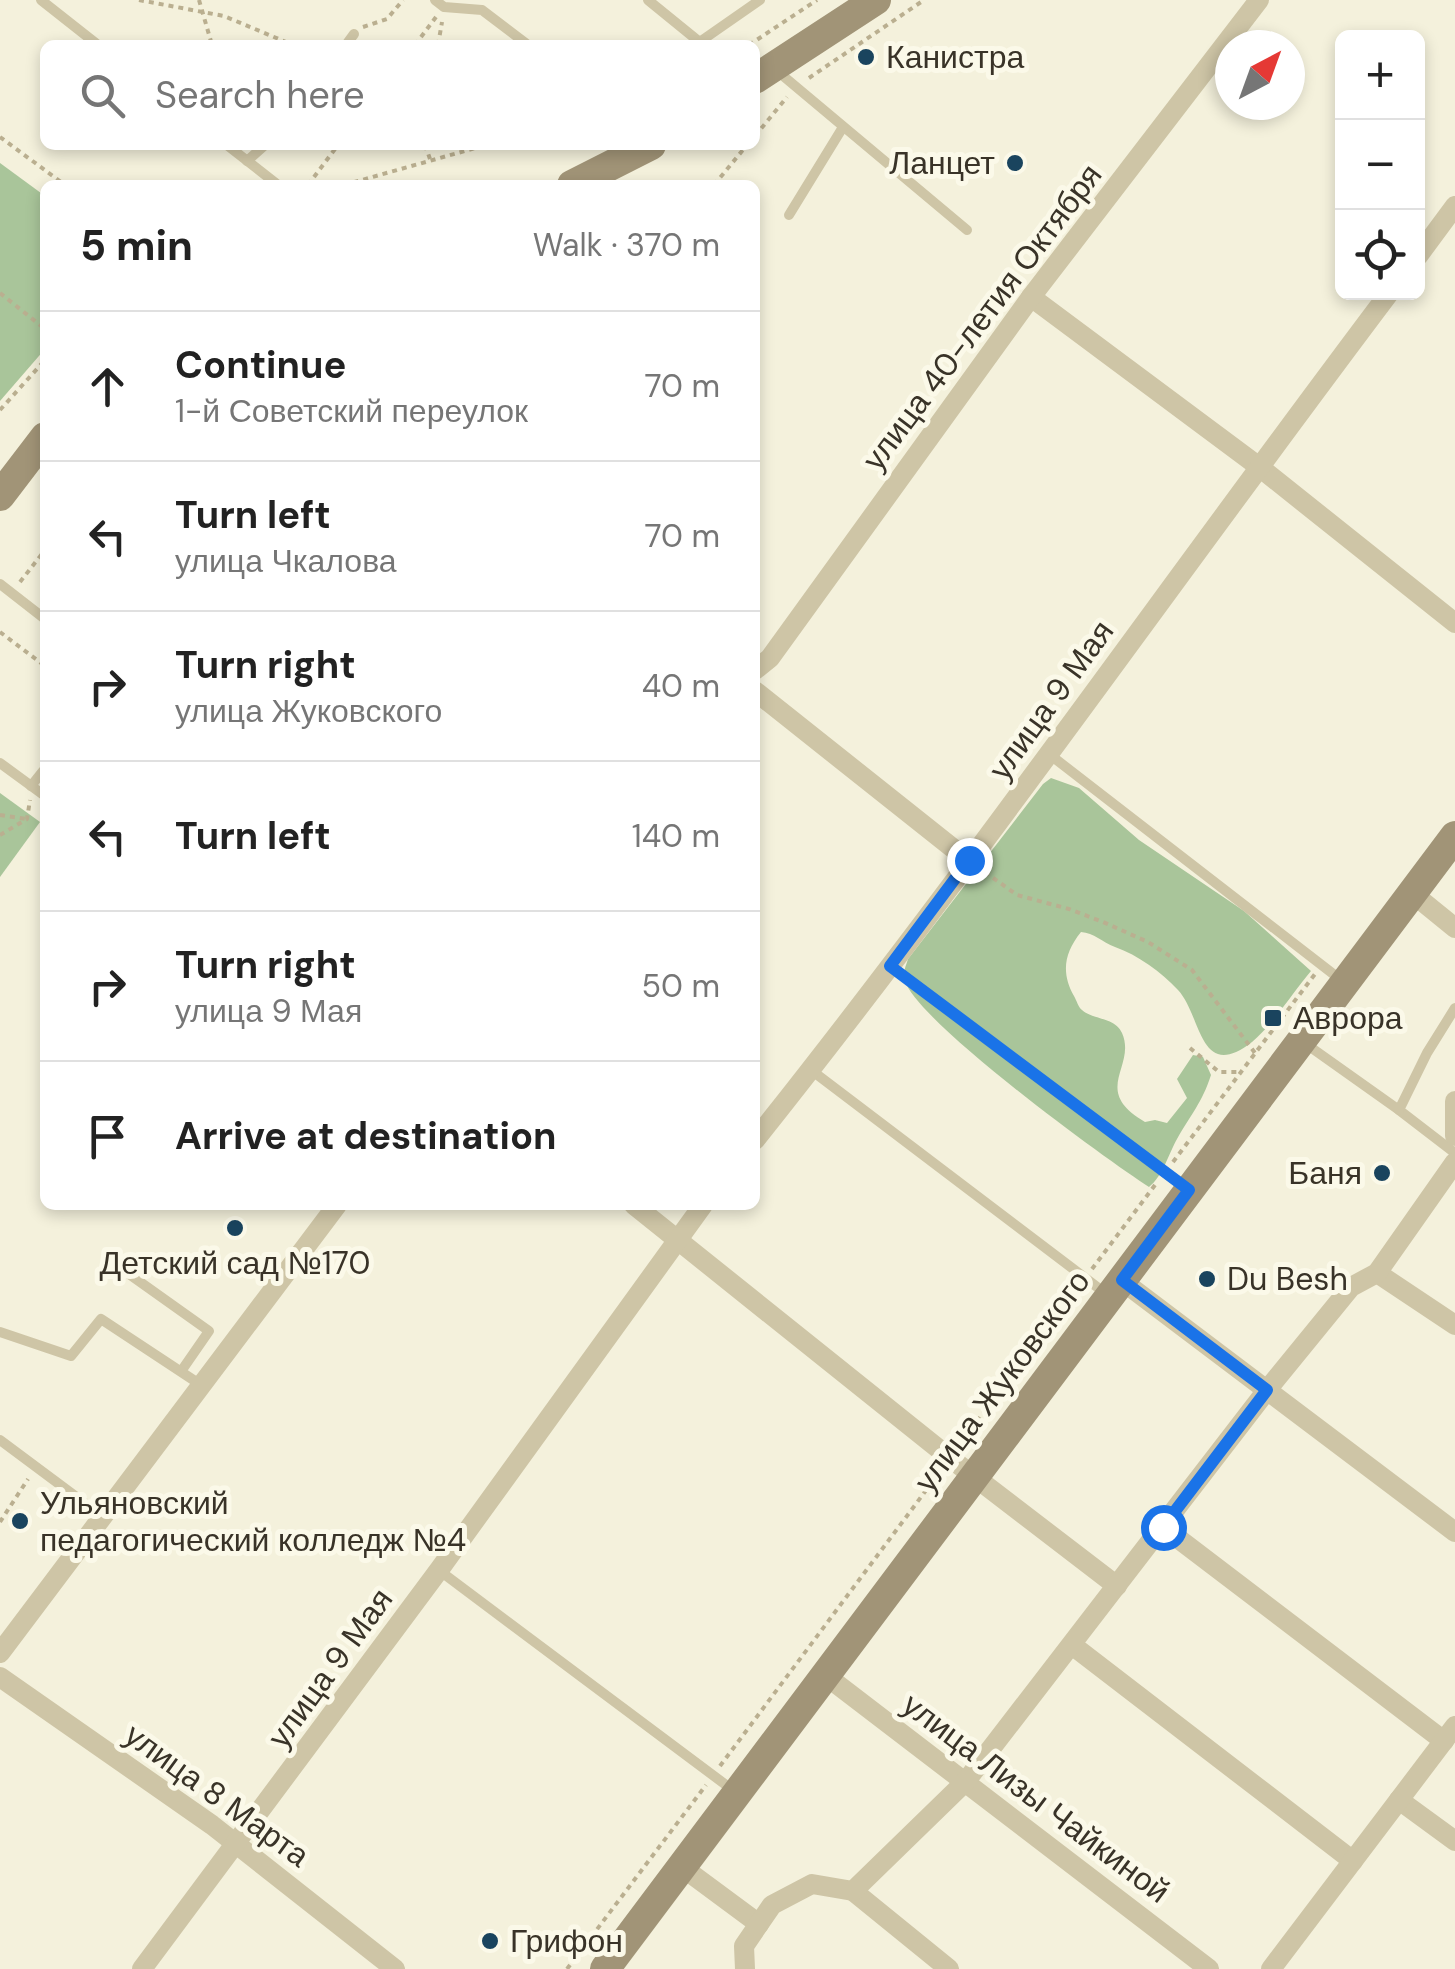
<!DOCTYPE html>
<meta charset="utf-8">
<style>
:root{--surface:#fff;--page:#f6f6f6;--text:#222;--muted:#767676;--line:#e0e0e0}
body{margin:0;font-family:"DM Sans",sans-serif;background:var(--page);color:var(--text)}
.controls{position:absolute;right:30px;top:30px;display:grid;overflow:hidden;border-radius:15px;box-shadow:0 5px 15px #0003}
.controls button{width:90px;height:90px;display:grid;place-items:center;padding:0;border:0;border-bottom:2px solid var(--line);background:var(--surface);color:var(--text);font:50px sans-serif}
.compass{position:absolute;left:1215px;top:30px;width:90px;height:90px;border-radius:50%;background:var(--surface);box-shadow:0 5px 15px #0003;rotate:41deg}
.stop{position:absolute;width:30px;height:30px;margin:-22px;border:8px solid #1a73e8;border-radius:50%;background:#fff}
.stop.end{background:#1a73e8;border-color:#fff;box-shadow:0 2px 10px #0008}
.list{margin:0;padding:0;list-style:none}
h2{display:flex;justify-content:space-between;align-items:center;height:130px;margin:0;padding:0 40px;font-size:42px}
h2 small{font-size:32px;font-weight:400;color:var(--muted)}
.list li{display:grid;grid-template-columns:65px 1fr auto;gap:30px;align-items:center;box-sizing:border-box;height:150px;padding:0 40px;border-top:2px solid var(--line)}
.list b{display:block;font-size:38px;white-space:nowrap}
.list p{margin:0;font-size:32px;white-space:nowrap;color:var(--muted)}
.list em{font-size:32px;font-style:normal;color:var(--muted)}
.icon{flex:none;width:55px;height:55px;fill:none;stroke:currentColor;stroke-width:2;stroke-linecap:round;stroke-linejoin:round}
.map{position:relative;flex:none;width:1455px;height:1969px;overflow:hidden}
.search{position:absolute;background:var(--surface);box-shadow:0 5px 15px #0003;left:40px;top:40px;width:720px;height:110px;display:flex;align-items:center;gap:25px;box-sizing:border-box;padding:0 35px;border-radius:15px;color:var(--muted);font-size:38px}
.panel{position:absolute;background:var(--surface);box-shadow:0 5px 15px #0003;left:40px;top:180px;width:720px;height:1030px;border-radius:15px}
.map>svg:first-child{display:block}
</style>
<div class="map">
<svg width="1455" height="1969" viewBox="0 0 1455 1969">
<rect width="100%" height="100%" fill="#f4f1dc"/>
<g fill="#a9c59a">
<polygon points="0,163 45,196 45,349 0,401"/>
<path d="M1051 778 1079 788 1139 840 1244 911 1311 971C1293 992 1272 1026 1252 1042 1199 1083 1202 1016 1178 990 1161 972 1138 955 1115 947 1102 942 1094 933 1081 932 1064 953 1061 973 1074 996 1077 1001 1078 1007 1082 1010 1093 1020 1115 1017 1122 1033 1137 1067 1090 1090 1145 1122L1155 1120 1167 1123 1187 1098 1177 1079 1193 1055 1203 1057 1211 1075C1202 1103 1191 1114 1177 1139 1168 1155 1163 1176 1149 1187 1105 1159 918 1022 905 981 902 973 906 966 908 959L1043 784Z"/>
<polygon points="0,793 40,822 0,877"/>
</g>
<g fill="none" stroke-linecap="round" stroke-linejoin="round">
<g stroke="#baaf90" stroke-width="4" stroke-dasharray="5 5" stroke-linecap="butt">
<polyline points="139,0 224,16 293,45"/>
<polyline points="199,0 212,45"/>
<polyline points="363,27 387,19 403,0"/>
<polyline points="415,45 436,17"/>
<polyline points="438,45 442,22"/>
<polyline points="749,45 817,0"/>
<polyline points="809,78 924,0"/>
<polyline points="755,136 787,97"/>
<polyline points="0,137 65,185"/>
<polyline points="425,145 430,159"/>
<polyline points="308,185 338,145"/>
<polyline points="344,185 486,145"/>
<polyline points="714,185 747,145"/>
<polyline points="0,293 45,329"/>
<polyline points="0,410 45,360"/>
<polyline points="20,582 45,550"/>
<polyline points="0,632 45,666"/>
<polyline points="0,815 27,819"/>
<polyline points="0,835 27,819 30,800"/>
<polyline points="985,872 1017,895 1069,909 1103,922 1148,942 1192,970 1255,1053"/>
<polyline points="1190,1048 1219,1072 1242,1072"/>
<polyline points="1173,1162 1315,974"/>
<polyline points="1092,1269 1158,1181"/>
<polyline points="959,1445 1077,1289"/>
<polyline points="0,1522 28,1479"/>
<polyline points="720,1766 939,1473"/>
<polyline points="567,1969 706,1785"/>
</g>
<g stroke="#cec5a6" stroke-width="10">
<polyline points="41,0 98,45"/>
<polyline points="435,0 444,7 482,10 528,45"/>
<polyline points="648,0 702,44"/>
<polyline points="701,41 760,0"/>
<polyline points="346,45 354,34"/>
<polyline points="776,70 967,230"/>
<polyline points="227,145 278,185"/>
<polyline points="247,161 265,145"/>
<polyline points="789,215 843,127"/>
<polyline points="0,584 45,619"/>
<polyline points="1049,754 1341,980"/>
<polyline points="0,763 45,796"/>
<polyline points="31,786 43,771"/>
<polyline points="891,967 1185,1188"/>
<polyline points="1455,1008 1427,1053 1399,1110 1455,1153"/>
<polyline points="1306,1044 1399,1110"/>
<polyline points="811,1070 1105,1293"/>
<polyline points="119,1267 209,1331 182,1370"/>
<polyline points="0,1332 71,1356 101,1319 201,1385"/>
<polyline points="0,1440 102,1516"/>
<polyline points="440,1571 734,1791"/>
</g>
<g stroke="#cec5a6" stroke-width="20">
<polyline points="1418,256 1455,206"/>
<polyline points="1031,297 1258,466 1455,623"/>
<polyline points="755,670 770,658 1031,297 1259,0"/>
<polyline points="755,691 969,861"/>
<polyline points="1412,893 1455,928"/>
<polyline points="1455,1101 1455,1136"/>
<path d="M755 1140C975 864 1177 574 1390 292"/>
<polyline points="634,1205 950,1458 1117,1586"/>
<polyline points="1377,1273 1455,1325"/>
<polyline points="1121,1280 1455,1532"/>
<polyline points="1163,1527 1444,1741"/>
<polyline points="1072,1645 1353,1861"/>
<polyline points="0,1653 337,1205"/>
<polyline points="825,1675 1209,1969"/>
<polyline points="0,1677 212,1825 395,1969"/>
<polyline points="1399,1800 1455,1841"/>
<polyline points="682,1867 759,1924"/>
<polyline points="853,1891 949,1969"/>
<polyline points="142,1969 439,1570 703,1205"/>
<polyline points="745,1969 744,1946 772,1905 812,1884 853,1891 966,1781 1267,1390 1351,1287 1377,1273 1455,1162"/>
<polyline points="1271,1969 1455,1726"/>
</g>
<g stroke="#a19477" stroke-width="30">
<polyline points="755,79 876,0"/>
<polyline points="572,185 651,145"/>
<polyline points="0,496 45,437"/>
<polyline points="605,1969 1455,836"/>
</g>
</g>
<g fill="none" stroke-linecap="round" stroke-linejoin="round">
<polyline stroke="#1a73e8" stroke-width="12" points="969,860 890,966 1189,1190 1122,1280 1267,1390 1163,1527"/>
</g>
<g fill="#1a445e" stroke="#fbf9e9" stroke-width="4">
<circle cx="866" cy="57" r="10"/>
<circle cx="1015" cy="163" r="10"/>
<rect x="1263" y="1008" width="20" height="20" rx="5"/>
<circle cx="1382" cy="1173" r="10"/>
<circle cx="235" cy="1228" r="10"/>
<circle cx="1207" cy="1279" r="10"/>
<circle cx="20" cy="1521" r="10"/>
<circle cx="490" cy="1941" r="10"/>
</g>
<g text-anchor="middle" stroke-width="10" stroke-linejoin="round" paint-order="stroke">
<g font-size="32" fill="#393328" stroke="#fbf9e9" text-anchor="start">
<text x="886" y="68">Канистра</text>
<text x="995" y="174" text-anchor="end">Ланцет</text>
<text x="1293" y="1029">Аврора</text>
<text x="1362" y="1184" text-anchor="end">Баня</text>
<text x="235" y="1274" text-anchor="middle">Детский сад №170</text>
<text x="1227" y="1290">Du Besh</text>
<text x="40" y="1514">Ульяновский<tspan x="40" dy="37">педагогический колледж №4</tspan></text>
<text x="510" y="1952">Грифон</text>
</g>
<g font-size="32" fill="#393328" stroke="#fbf9e9">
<text transform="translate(982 317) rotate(-53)" y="11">улица 40-летия Октября</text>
<text transform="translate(1051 700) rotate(-54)" y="11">улица 9 Мая</text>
<text transform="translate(1002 1381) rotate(-53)" y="11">улица Жуковского</text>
<text transform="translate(330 1668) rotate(-54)" y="11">улица 9 Мая</text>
<text transform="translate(217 1795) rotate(36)" y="11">улица 8 Марта</text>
<text transform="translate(1036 1798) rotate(37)" y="11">улица Лизы Чайкиной</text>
</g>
</g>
</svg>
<div class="controls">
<button>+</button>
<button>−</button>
<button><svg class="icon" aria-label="locate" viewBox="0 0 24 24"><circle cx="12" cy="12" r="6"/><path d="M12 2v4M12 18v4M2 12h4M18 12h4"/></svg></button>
</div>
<svg class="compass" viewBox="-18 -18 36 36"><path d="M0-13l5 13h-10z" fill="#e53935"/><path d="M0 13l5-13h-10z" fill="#767676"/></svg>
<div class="stop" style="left:1163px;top:1527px"></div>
<div class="stop end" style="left:969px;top:860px"></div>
<div class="search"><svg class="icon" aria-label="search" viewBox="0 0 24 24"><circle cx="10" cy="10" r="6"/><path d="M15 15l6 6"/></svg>Search here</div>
<section class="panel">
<h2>5 min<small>Walk · 370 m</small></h2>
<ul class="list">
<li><svg class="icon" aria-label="ahead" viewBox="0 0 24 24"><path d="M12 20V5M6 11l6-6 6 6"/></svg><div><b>Continue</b><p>1-й Советский переулок</p></div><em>70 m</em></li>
<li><svg class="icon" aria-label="left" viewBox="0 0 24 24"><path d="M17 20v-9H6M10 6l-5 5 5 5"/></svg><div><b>Turn left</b><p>улица Чкалова</p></div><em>70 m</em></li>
<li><svg class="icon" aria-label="right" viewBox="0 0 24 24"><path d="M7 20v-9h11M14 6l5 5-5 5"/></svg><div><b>Turn right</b><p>улица Жуковского</p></div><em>40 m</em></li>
<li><svg class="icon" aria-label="left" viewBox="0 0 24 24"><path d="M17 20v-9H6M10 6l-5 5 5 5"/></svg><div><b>Turn left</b></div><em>140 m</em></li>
<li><svg class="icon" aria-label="right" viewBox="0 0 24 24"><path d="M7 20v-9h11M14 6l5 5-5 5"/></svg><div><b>Turn right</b><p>улица 9 Мая</p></div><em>50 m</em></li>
<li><svg class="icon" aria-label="arrive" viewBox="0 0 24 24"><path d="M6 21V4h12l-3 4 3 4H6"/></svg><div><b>Arrive at destination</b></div></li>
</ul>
</section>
</div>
